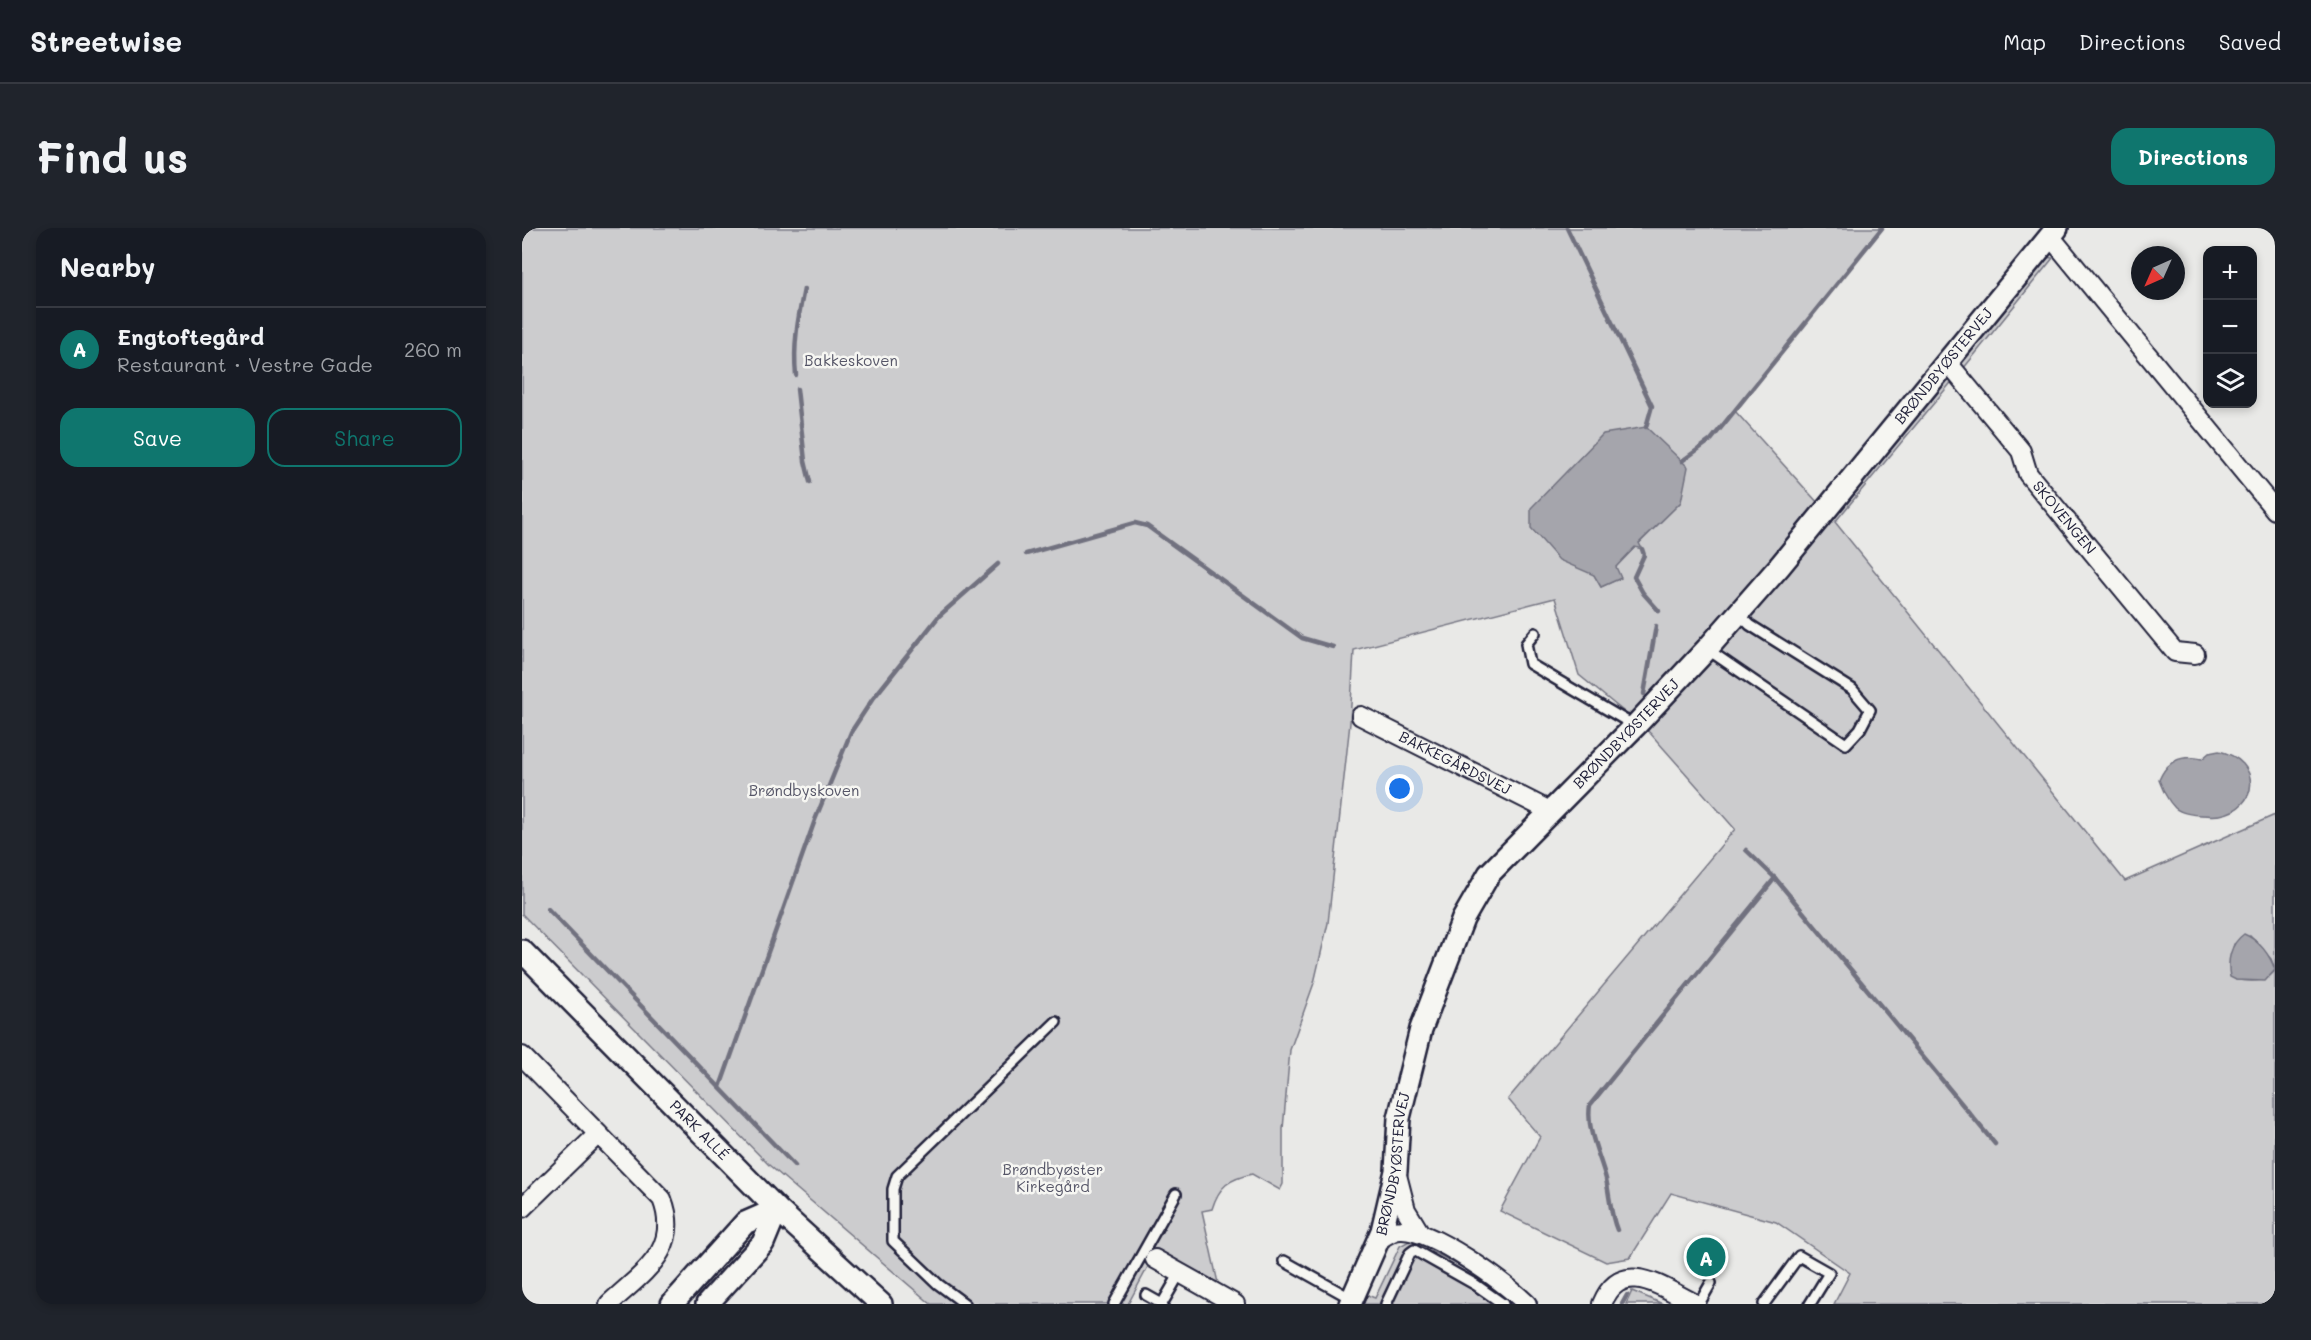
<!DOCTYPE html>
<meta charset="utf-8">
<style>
:root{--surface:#171b24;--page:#20242c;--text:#f1f3f6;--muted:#9ea1a6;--line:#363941;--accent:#0f766e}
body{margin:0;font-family:Mali,sans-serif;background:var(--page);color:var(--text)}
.controls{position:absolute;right:18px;top:18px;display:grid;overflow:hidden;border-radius:12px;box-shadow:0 3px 9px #0003}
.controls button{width:54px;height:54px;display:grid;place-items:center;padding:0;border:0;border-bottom:2px solid var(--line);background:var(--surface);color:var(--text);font:30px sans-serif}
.compass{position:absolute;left:1609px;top:18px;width:54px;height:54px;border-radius:50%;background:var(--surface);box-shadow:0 3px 9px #0003;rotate:225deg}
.you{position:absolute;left:878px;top:561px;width:21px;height:21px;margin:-15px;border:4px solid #fff;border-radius:50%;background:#1a73e8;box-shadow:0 0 0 9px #1a73e833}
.badge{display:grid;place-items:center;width:39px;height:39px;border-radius:50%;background:var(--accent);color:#fff;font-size:20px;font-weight:700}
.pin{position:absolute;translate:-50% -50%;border:3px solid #fff;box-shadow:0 2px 6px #0006}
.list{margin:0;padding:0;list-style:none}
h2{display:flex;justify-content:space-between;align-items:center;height:78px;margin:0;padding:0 24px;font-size:26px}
h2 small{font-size:20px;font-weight:400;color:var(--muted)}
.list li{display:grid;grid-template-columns:39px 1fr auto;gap:18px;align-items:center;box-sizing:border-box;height:84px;padding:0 24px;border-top:2px solid var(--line)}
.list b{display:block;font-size:22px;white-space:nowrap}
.list p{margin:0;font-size:20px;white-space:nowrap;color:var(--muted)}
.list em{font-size:20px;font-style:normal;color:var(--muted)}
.actions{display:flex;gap:12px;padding:18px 24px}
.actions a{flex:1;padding:14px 0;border:2px solid var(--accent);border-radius:18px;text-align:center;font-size:21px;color:var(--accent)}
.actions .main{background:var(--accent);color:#fff}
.icon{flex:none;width:33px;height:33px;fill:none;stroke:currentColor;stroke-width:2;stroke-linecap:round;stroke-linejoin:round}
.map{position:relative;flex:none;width:1753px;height:1076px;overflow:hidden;border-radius:18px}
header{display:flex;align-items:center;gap:36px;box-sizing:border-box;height:84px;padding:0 30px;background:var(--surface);border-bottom:2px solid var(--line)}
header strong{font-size:28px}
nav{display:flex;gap:33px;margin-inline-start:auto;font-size:21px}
.intro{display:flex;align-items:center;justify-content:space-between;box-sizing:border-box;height:144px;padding:0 36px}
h1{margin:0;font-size:42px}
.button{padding:15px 27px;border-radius:18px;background:var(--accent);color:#fff;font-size:21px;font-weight:700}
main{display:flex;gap:36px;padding:0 36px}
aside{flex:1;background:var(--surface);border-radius:18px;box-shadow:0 3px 9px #0003}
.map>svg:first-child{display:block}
</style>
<header>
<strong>Streetwise</strong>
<nav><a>Map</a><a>Directions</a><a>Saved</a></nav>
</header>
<div class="intro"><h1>Find us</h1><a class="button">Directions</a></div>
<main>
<aside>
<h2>Nearby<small></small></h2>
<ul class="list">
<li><span class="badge">A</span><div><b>Engtoftegård</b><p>Restaurant · Vestre Gade</p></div><em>260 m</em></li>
</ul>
<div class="actions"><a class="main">Save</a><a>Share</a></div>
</aside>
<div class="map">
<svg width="1753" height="1076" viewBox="0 0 1753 1076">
<rect width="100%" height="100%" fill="#e9e9e7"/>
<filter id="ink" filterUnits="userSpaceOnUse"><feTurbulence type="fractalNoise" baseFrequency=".0167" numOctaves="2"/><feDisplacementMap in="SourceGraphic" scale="12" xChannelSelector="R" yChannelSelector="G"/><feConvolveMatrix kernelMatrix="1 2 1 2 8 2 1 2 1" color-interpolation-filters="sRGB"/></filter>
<g filter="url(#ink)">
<g fill="#ccccce" stroke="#777784" stroke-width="1.5" fill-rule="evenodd">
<path d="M0 0H1360L1213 183 1307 287 1421 150 1432 151 1313 294 1603 653 1753 587V741L1749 731 1728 708 1712 716C1708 732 1705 737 1714 752 1728 753 1745 756 1753 742V1076H1312L1328 1045 1254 994 1149 965 1108 1030 1084 1034 978 983 1018 909 986 871 1213 601 1128 505 1057 447 1033 370 832 422 828 495 806 695 792 755 768 822 761 901V956L758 962 730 946C707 951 697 958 690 981L680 983 696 1055 635 1022 606 1076H409L247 937 0 686ZM1159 274 1093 339 1098 350 1079 359 1072 347Z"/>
<polygon points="1522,29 1531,30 1441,141 1439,130"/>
<polygon points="889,1012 960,1050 992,1076 841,1076 845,1067 853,1070 878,1018"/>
<polygon points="1110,1063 1141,1076 1104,1076"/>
</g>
<g fill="#a5a5ac" stroke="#71717f" stroke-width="1.5">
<polygon points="1124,199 1166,239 1159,274 1117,315 1120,321 1113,319 1094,339 1099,350 1079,359 1072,347 1037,332 1009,300 1009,280 1081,206"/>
<path d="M1697 523C1741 533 1737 580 1698 587 1692 588 1685 587 1679 587 1671 587 1659 585 1653 580 1645 572 1641 562 1637 552 1645 533 1659 526 1680 531L1687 525Z"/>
<path d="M1722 706C1737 712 1748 727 1753 742L1743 753 1714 752 1708 749C1705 733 1708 716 1722 706Z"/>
</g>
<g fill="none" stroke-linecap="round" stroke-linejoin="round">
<g stroke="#71717f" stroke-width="4.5">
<polyline points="1045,0 1130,178 1124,199"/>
<path d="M274 147C271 117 276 90 282 61"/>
<polyline points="275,161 283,233 288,254"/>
<polyline points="1160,233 1189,212 1360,0"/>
<polyline points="1120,321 1122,327 1112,349 1121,365 1137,383"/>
<polyline points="504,326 613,295 625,298 780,410 811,419"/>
<polyline points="1122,466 1134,398"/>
<polyline points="1224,622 1253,650 1473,916"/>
<polyline points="26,681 273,938"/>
<polyline points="198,859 293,592 329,504 350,472 417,388 476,336"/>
<path d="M1095 1002C1088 985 1088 969 1084 951 1078 927 1064 902 1068 877L1253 650"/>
<polyline points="1100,1076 1105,1067"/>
</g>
<g stroke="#22223b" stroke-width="14">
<g id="service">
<polyline points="1013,405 1004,416 1008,436 1113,498"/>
<polyline points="1185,421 1324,516 1338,501 1348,482 1330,461 1228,397 1216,385"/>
<polyline points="762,1033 830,1071"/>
<polyline points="624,1067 640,1076"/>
<polyline points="443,1076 416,1056 371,1013 371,961 375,948 534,794"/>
<polyline points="592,1076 654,966"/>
<polyline points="640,1076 658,1045"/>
<polyline points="864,1076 888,1025 892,1022 954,1057 981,1076"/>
<polyline points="1177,1076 1189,1055"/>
<polyline points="1242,1076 1277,1028 1307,1045 1288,1076"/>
</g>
</g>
<g stroke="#22223b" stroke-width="22">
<g id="minor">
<polyline points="1528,8 1753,282"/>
<path id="s1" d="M1426 135 1499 223 1506 246 1653 424 1673 426"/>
<path id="s2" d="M839 488 1028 583"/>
<path d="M0 828 140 971C160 1022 120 1045 87 1076"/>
<polyline points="874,943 884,982 898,1005"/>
<polyline points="0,980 76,906"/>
<path d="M858 1011C865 1007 870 1002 879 1002 910 1001 982 1054 1005 1076"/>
<polyline points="633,1031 713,1076"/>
<path d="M1080 1076C1100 1027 1142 1061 1174 1076"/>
</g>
</g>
<g stroke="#22223b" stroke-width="26">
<g id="tertiary">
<path id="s3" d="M0 723 255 981 359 1076"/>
<polyline points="150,1076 223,995 255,981"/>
<polyline points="185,1076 241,1015 255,981"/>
<path id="s4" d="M828 1076 860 1003 874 943 877 890 899 801 941 691 967 646 1113 498 1185 421 1257 339 1535 0"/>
</g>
</g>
<use href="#service" stroke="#f6f6f2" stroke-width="9"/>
<use href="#minor" stroke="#f6f6f2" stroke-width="18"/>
<use href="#tertiary" stroke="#f6f6f2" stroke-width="21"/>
</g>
</g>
<g text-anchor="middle" stroke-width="5" stroke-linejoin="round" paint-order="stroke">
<g font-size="15" fill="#555567" stroke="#f6f6f2">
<text x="329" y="138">Bakkeskoven</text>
<text x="282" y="568">Brøndbyskoven</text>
<text x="531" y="947">Brøndbyøster<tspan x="531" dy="17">Kirkegård</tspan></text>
</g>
<g font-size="15" fill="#22223b" stroke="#f6f6f2">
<text dy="5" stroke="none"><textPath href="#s4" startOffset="1138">BRØNDBYØSTERVEJ</textPath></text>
<text dy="5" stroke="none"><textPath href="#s1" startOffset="195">SKOVENGEN</textPath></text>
<text dy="5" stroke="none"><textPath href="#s4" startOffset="652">BRØNDBYØSTERVEJ</textPath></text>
<text dy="5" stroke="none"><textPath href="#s2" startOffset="105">BAKKEGÅRDSVEJ</textPath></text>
<text dy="5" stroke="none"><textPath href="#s3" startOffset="252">PARK ALLÉ</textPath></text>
<text dy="5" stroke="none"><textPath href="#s4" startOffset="148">BRØNDBYØSTERVEJ</textPath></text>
</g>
</g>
</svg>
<div class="controls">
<button>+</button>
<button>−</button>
<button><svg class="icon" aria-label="layers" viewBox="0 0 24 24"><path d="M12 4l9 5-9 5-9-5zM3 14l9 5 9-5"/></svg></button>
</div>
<svg class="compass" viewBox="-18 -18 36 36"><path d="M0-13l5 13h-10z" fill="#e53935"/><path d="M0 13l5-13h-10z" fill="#9ea1a6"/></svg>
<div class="you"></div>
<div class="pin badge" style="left:1184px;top:1029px">A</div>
</div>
</main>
